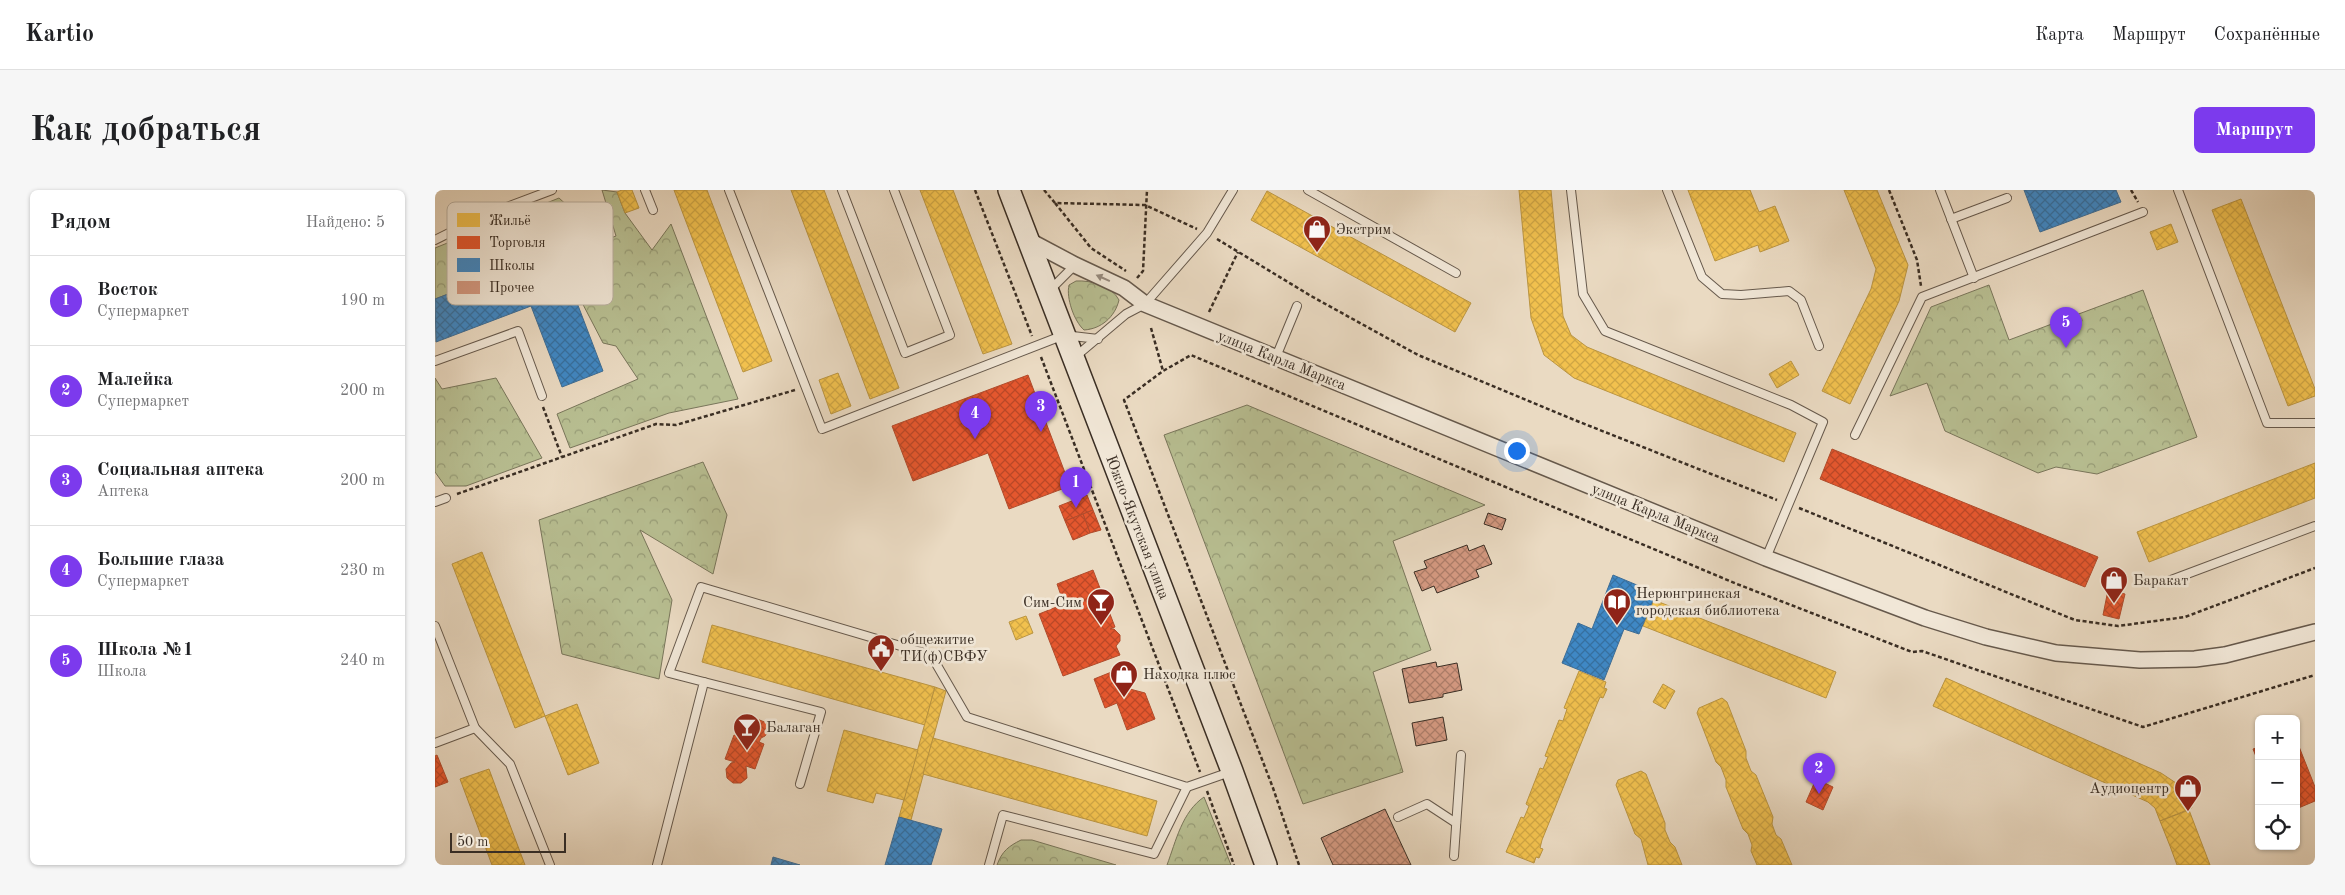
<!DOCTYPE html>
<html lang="ru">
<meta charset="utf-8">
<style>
:root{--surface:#fff;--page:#f6f6f6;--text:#202124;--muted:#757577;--line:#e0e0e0;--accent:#7c3aed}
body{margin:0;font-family:"Old Standard TT",serif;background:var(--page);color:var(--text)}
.controls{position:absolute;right:15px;bottom:15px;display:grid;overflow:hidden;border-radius:8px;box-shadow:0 1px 4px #0004}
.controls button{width:45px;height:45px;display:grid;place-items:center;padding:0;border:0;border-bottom:1px solid var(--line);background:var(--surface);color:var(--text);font:25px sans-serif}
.scale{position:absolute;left:15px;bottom:12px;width:116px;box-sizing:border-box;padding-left:5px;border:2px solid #3a2e24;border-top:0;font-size:14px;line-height:18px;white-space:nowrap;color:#3a2e24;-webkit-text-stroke:4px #f1e7d7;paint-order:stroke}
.you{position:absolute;left:1081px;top:260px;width:18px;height:18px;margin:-12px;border:4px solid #fff;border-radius:50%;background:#1a73e8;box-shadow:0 0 0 8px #1a73e833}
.badge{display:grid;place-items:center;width:32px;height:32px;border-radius:50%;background:var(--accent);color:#fff;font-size:16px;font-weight:700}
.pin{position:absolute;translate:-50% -41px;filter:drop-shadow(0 1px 2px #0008)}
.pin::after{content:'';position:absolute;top:26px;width:18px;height:15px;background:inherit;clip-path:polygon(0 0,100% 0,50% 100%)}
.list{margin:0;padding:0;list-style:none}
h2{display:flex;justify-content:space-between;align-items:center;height:65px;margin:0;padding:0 20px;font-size:21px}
h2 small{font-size:16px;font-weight:400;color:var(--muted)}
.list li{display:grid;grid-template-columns:32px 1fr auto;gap:15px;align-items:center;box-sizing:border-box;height:90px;padding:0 20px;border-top:1px solid var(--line)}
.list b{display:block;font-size:19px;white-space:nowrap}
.list p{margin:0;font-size:16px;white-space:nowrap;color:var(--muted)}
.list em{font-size:16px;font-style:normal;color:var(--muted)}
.icon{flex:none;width:28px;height:28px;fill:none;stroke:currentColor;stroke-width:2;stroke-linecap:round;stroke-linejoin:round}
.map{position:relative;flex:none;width:1880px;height:675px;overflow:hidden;border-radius:8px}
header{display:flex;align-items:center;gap:30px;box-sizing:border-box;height:70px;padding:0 25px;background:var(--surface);border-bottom:1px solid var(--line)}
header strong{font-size:24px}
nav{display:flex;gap:28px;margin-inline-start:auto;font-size:18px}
.intro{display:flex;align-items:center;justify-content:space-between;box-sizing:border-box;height:120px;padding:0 30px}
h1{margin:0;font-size:35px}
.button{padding:12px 22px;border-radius:8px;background:var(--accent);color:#fff;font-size:18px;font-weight:700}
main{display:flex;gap:30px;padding:0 30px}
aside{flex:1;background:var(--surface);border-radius:8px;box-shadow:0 1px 4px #0004}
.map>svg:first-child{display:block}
</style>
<header>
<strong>Kartio</strong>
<nav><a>Карта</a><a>Маршрут</a><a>Сохранённые</a></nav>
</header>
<div class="intro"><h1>Как добраться</h1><a class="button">Маршрут</a></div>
<main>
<aside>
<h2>Рядом<small>Найдено: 5</small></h2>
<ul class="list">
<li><span class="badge">1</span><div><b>Восток</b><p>Супермаркет</p></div><em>190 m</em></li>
<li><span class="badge">2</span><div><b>Малейка</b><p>Супермаркет</p></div><em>200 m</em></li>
<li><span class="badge">3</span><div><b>Социальная аптека</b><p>Аптека</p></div><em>200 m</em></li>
<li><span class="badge">4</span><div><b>Большие глаза</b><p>Супермаркет</p></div><em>230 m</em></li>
<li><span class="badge">5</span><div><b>Школа №1</b><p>Школа</p></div><em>240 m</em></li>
</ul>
</aside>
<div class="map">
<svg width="1880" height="675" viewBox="0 0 1880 675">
<defs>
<pattern id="forest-crowns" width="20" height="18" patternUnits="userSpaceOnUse" patternTransform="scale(1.25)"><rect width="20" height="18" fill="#b8bf92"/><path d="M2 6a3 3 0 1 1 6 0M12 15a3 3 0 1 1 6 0" fill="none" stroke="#979c77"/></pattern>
<pattern id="homes-cross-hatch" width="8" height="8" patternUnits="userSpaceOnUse" patternTransform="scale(1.25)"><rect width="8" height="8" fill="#f2c14e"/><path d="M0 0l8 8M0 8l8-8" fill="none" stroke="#d0a644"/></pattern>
<pattern id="shops-cross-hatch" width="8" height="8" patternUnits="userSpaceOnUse" patternTransform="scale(1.25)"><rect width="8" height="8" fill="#e4572e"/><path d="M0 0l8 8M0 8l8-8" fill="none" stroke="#ba4827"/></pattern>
<pattern id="schools-cross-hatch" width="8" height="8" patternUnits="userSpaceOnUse" patternTransform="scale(1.25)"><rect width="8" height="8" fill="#3f88c5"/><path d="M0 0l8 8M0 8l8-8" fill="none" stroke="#3670a0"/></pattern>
<pattern id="building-cross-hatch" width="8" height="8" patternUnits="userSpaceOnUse" patternTransform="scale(1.25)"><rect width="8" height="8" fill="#d49981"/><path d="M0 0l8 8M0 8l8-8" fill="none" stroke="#ad7d69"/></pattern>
</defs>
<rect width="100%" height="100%" fill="#eadac2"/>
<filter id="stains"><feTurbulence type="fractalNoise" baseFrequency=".004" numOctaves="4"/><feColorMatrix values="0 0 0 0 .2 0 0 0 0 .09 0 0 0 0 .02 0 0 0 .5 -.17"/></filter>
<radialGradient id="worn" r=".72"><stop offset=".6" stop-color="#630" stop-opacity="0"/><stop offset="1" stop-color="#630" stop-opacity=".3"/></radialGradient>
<g fill="url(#forest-crowns)" stroke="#79765b">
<polygon points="167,0 182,2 190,23 217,60 236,34 303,209 234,223 135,258 122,224 203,189 181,156 168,153 128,76 84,92 79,79 0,109 0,58 124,8 170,50 181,46"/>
<path d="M641 91C656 90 677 96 684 110 680 127 666 139 649 140 639 131 631 108 634 95Z"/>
<polygon points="1554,95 1574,150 1708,100 1762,247 1662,284 1621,277 1603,283 1510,241 1492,193 1455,206 1496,117"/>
<polygon points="0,188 7,199 61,188 107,268 31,296 10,296 0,282"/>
<polygon points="812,215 1050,315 958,351 996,460 938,482 968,582 868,614 729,245"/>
<polygon points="268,272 292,325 278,384 205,340 237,410 224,489 127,464 104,330"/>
<path d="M769 607 796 675H732C741 651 747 622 769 607Z"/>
<path d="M586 650H597L681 675H562C567 661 574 656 586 650Z"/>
</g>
<g fill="url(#homes-cross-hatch)" stroke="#bb9541">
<polygon points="187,0 197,0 204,18 190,23 182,2"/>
<polygon points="239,0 272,0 337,171 308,182"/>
<polygon points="356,0 389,0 464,198 435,209"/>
<polygon points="485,0 518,0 577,154 548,164"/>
<polygon points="1084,0 1116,0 1128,126 1136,145 1152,157 1361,243 1349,272 1139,188 1109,165 1096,128"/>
<polygon points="1253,0 1315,0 1324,22 1340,16 1354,51 1325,62 1323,55 1280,71"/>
<polygon points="1409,0 1442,0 1473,75 1464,111 1415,214 1387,201 1436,99 1441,79"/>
<polygon points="832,1 1036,113 1020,142 816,30"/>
<polygon points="1806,9 1880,199 1880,206 1853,216 1777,20"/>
<polygon points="1736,34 1743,52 1722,60 1715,42"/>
<polygon points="1356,171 1364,185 1342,198 1334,184"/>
<polygon points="403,183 416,216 396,224 384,190"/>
<polygon points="1880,273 1880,308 1714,372 1702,342"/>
<polygon points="47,362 110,526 80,538 17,374"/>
<polygon points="1219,410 1401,482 1391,508 1208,436"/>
<polygon points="591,426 598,443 581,450 574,432"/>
<polygon points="277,435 500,497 490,535 267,472"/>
<polygon points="1144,481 1171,492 1169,498 1172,499 1168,508 1165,507 1162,514 1107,650 1105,658 1108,659 1104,668 1101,667 1099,673 1071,662 1086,627 1089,628 1094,616 1091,614 1105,578 1108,579 1113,567 1110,566 1124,530 1128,531 1132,519 1129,518"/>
<polygon points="1511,488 1726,583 1747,597 1757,618 1725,631 1720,618 1713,612 1498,516"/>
<polygon points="1228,494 1240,501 1230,519 1218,512"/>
<polygon points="500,497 511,501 476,630 464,627"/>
<polygon points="1287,508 1292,512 1311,561 1311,568 1316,581 1321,585 1338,627 1337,634 1341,645 1346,649 1357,675 1322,675 1316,661 1317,655 1313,644 1308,639 1291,597 1291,590 1286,577 1281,572 1262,523 1264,518"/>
<polygon points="142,514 164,573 133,585 110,526"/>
<polygon points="409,540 483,560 469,610 441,603 438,613 392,601"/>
<polygon points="498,548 722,611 712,646 488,584"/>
<polygon points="54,579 64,606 90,675 57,675 25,589"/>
<polygon points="1206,581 1211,584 1230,633 1230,640 1235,652 1240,657 1247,675 1213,675 1206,649 1200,644 1181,595 1183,590"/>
<polygon points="1754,620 1775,675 1742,675 1735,656 1725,631"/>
</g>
<g fill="url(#shops-cross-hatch)" stroke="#b14b2b">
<polygon points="593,185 635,296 574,319 553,263 478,291 457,236"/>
<polygon points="1397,259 1663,367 1650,397 1385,289"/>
<polygon points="652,305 658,320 630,331 624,316"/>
<polygon points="658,320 666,340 655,343 648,324"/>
<polygon points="648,324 655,343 638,350 630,331"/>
<polygon points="658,380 680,437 675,439 679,439 685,445 685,451 681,456 685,465 628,486 604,424 629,414 622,394"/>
<polygon points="1673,400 1690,404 1684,429 1668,425"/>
<polygon points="684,479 691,498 710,503 720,529 692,540 682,513 670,518 659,489"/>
<polygon points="322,529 332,533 334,540 330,546 326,548 324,552 329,554 320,579 311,576 312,588 306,593 298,593 292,588 291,579 296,573 300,572 290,569 299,545 315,549 317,544 315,536"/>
<polygon points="1861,549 1880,597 1880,611 1861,619"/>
<polygon points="1824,557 1824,574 1818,559"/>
<polygon points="2,565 13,592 0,597 0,566"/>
<polygon points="1381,589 1398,597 1388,620 1371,612"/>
</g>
<g fill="url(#schools-cross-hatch)" stroke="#3e6d95">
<polygon points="1589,0 1681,0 1686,12 1605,42"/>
<polygon points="128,76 168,181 127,197 96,116 1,152 0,109 79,79 84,92"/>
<polygon points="1178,385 1221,403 1204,444 1189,439 1169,490 1127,473 1143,433 1157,439"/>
<polygon points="464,627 507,639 496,675 450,675"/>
<polygon points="338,667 365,675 336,675"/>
</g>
<g fill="url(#building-cross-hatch)" stroke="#3a2e24">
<polygon points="1053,323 1071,329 1067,340 1049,334"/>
<polygon points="1032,355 1034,361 1049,355 1057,374 1041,380 1044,387 1002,403 999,396 987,401 979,382 992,378 989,371"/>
<polygon points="1001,472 1002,477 1022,473 1027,500 1008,504 1008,507 974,513 967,479"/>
<polygon points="1008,527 1012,550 981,556 977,533"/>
<polygon points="950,619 976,675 898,675 886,648"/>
</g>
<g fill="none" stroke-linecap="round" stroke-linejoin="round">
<g stroke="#66594c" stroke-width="10">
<g id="lane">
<polyline points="210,0 218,20"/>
<polyline points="294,0 387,239 629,145 663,149"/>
<polyline points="407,0 470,163 515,145 459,0"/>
<polyline points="873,0 1021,83"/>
<polyline points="1136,0 1148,104 1170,141 1356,215 1388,232 1331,368"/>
<polyline points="1232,0 1267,87 1287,104 1306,105 1354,101 1366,110 1384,156"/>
<polyline points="1505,0 1539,88"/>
<polyline points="1743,0 1832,233 1880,233"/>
<polyline points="1516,29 1572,8"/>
<polyline points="0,50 48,26 117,0"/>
<polyline points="615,100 640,75"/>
<polyline points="640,167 691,124 710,114 772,43 798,0"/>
<polyline points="841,167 862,116"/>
<polyline points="0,171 83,141 107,206"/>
<polyline points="1420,245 1487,107 1708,22"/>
<polyline points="0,312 11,308"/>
<polyline points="1736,390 1880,336"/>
<polyline points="0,436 40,538 0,553"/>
<polyline points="269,492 386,522 365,594"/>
<polyline points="40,538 75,574 115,675"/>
<polyline points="963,627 992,614 1021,633"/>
<polyline points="1019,666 1026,565"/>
<polyline points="222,675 269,492 234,483 266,397 496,465 532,527 752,597 795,582"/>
<polyline points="554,675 568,625 719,664 752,597"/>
</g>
</g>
<g stroke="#66594c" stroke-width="18">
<polyline id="street" points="593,50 640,75 689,98 710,114 1331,368 1490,428 1551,447 1621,463 1705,470 1760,469 1790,465 1880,442"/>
</g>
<g stroke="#3a2e24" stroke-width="24">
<polyline id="secondary" points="574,0 797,581 831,675"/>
</g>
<g stroke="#3a2e24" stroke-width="2.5" stroke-dasharray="4 2.5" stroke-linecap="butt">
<polyline points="540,0 597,146"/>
<polyline points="609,0 620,13 710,15 762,39"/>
<polyline points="1454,0 1482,70 1486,96"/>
<polyline points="1696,0 1703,12"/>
<polyline points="620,13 656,58 691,81"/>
<polyline points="782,49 876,106 983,165 1142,231 1342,310"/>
<polyline points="702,88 708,81 712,0"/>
<polyline points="774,122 803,62"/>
<polyline points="716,138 728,181"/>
<polyline points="606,167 765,582"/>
<polyline points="108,217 127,267"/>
<polyline points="22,304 221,234 241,235 360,200"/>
<polyline points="1364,318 1640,430 1683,436 1750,427 1880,378"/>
<polyline points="772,601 799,675"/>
<polyline points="864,675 838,598 689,210 728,181 756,165 1302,394 1477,462 1487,461 1708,537 1880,485"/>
</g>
<use href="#lane" stroke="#f1e7d7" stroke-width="8"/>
<use href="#street" stroke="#f1e7d7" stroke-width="15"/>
<use href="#secondary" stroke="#f1e7d7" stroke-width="21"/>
</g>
<defs><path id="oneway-solid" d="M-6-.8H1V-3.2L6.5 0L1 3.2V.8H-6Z" transform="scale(1.25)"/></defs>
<use fill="#968a7e" href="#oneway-solid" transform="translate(668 88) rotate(-156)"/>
<defs>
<g id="shop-pin" transform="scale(1.4375)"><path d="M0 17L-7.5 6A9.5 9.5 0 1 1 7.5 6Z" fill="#8f2418" stroke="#f1e7d7"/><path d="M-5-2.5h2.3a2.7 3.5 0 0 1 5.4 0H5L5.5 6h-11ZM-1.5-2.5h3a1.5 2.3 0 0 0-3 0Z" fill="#fff"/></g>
<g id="bar-pin" transform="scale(1.4375)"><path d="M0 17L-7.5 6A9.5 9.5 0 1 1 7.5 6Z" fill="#8f2418" stroke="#f1e7d7"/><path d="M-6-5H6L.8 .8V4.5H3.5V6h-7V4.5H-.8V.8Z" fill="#fff"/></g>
<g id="library-pin" transform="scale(1.4375)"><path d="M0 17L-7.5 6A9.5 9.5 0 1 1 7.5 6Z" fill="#8f2418" stroke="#f1e7d7"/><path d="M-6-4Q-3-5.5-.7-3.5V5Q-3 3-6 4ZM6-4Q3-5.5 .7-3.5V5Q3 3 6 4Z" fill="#fff"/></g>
<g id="civic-pin" transform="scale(1.4375)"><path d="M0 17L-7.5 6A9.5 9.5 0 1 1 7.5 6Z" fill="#8f2418" stroke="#f1e7d7"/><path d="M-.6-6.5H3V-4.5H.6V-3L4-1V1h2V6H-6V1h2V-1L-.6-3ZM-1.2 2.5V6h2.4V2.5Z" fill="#fff"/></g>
</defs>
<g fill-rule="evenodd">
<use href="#shop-pin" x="882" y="39"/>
<use href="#shop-pin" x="1679" y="390"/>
<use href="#bar-pin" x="666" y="412"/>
<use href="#library-pin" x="1182" y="412"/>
<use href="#civic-pin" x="446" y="458"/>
<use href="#shop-pin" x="689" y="484"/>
<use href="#bar-pin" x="312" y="537"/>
<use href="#shop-pin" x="1753" y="598"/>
</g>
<g text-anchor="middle" stroke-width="5" stroke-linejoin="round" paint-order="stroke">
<g font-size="15" fill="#3a2e24" stroke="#f1e7d7" text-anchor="start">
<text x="901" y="44">Экстрим</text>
<text x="1698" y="395">Баракат</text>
<text x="1201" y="408">Нерюнгринская<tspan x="1201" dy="17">городская библиотека</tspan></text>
<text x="647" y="417" text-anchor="end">Сим-Сим</text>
<text x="465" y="454">общежитие<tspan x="465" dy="17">ТИ(ф)СВФУ</tspan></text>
<text x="708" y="489">Находка плюс</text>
<text x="331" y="542">Балаган</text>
<text x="1734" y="603" text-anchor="end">Аудиоцентр</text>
</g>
<g font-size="15" fill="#3a2e24" stroke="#f1e7d7">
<text transform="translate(847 170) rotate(22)" y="5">улица Карла Маркса</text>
<text transform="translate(1221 323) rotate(22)" y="5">улица Карла Маркса</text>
<text transform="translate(703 337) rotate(69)" y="5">Южно-Якутская улица</text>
</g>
</g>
<rect x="12" y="12" width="166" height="103" rx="8" fill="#f1e7d7" stroke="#bab0a1" stroke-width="1"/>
<rect x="22" y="23" width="23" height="14" fill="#f2c14e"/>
<rect x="22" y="46" width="23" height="13" fill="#e4572e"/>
<rect x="22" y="68" width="23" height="14" fill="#3f88c5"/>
<rect x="22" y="91" width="23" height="13" fill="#d49981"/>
<g font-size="14" fill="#3a2e24">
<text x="54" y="35">Жильё</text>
<text x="54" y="57">Торговля</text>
<text x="54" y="80">Школы</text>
<text x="54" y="102">Прочее</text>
</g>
<rect width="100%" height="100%" filter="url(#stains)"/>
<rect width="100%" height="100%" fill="url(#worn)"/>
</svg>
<div class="controls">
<button>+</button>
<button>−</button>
<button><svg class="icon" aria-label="locate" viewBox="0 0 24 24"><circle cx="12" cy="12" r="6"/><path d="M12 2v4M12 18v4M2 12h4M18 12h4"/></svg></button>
</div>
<div class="scale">50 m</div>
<div class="you"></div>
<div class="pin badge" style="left:641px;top:318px">1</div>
<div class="pin badge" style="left:1384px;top:604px">2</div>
<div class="pin badge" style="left:606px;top:242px">3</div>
<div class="pin badge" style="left:540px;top:249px">4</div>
<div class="pin badge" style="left:1631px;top:158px">5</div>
</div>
</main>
